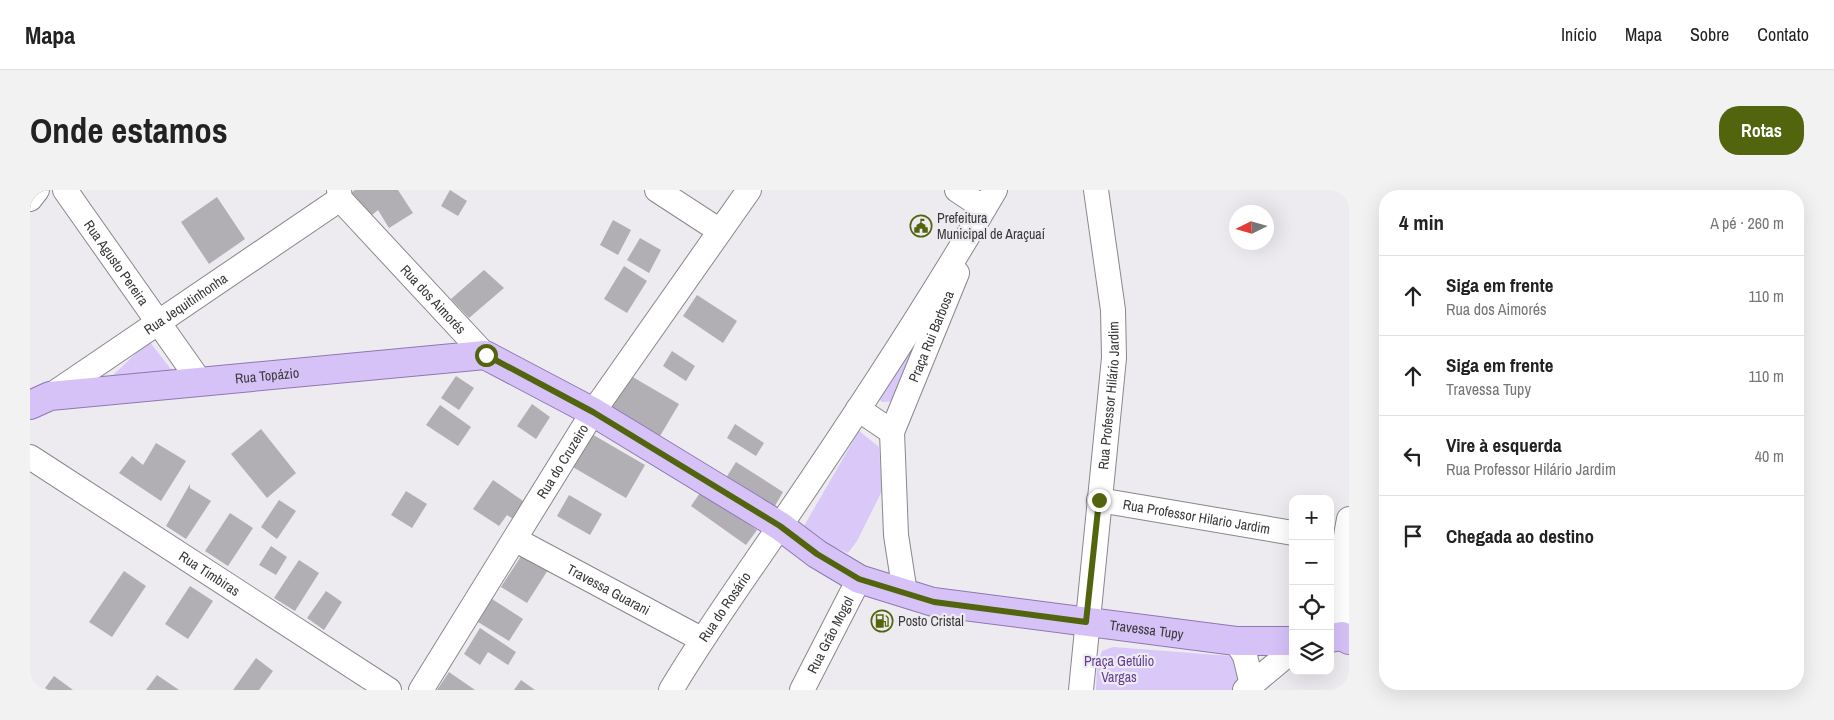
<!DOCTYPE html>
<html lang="pt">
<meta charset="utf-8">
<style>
:root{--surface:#fff;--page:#f2f2f2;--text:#222;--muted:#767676;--line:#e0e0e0;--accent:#52650e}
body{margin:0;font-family:"Archivo Narrow",sans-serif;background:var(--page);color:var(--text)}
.controls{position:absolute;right:15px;bottom:15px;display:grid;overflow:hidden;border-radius:10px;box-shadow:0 5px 20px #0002}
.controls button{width:45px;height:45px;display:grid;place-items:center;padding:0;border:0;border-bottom:1px solid var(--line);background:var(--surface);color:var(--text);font:25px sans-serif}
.compass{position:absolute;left:1199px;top:15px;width:45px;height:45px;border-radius:50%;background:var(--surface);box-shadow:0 5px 20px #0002;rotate:265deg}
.stop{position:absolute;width:15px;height:15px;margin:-11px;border:4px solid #52650e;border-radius:50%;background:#fff}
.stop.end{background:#52650e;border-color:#fff;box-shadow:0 1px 5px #0008}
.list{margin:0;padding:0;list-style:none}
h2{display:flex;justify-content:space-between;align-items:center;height:65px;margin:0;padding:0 20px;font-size:21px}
h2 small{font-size:16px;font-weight:400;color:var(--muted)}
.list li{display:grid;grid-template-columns:32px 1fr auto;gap:15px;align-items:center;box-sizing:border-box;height:80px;padding:0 20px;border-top:1px solid var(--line)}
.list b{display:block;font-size:19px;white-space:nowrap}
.list p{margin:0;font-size:16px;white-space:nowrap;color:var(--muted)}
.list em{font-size:16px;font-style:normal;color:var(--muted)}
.icon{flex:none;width:28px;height:28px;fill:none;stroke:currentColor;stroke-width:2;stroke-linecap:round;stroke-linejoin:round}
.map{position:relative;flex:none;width:1319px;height:500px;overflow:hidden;border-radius:20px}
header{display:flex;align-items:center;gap:30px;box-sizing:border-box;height:70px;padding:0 25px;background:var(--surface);border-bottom:1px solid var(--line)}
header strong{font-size:24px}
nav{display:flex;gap:28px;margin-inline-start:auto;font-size:18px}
.intro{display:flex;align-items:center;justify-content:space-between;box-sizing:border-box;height:120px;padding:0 30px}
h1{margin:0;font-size:35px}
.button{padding:12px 22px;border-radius:20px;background:var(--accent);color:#fff;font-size:18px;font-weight:700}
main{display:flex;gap:30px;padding:0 30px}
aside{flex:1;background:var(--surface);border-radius:20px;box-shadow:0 5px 20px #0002}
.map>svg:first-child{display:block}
</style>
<header>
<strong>Mapa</strong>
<nav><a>Início</a><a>Mapa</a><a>Sobre</a><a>Contato</a></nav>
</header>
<div class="intro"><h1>Onde estamos</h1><a class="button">Rotas</a></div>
<main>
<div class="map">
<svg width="1319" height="500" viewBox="0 0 1319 500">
<rect width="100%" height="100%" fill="#edebf0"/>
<g fill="#d9c8f8">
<polygon points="896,133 866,211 852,212 847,206"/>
<polygon points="119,151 144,183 78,190"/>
<polygon points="829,241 849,257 852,301 827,351 818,363 795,353 774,336"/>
<polygon points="1083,457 1201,466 1211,475 1209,500 1066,500 1067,475 1072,461"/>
</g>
<g fill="#b1afb4">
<polygon points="325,0 368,0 383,23 359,38 348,20 336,30 316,7"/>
<polygon points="420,0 437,11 428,26 411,16"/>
<polygon points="187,7 215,49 179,74 151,32"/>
<polygon points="583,30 601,40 588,65 570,55"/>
<polygon points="610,48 631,60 619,83 597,70"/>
<polygon points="594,76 617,91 597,123 574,109"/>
<polygon points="454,80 474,98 439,128 421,109"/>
<polygon points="667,105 707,131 693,153 653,126"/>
<polygon points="642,161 665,176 656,191 633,176"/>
<polygon points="594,182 649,214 630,246 576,214"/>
<polygon points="426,186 444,198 429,220 411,208"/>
<polygon points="502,214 520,227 506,249 487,236"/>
<polygon points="410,215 441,237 428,256 396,235"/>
<polygon points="705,234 734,253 726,266 697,248"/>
<polygon points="231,239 266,283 237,308 201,264"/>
<polygon points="560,243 615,275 596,308 541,276"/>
<polygon points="126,253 156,271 131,311 89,283 102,266 113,275"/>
<polygon points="706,272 753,302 742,321 694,291"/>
<polygon points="463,290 496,313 485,330 477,325 469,336 443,319"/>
<polygon points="160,294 160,298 181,311 156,349 136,336"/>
<polygon points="672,300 727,340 716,355 661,316"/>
<polygon points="376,301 397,314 382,338 361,325"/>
<polygon points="539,305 572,324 560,345 527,326"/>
<polygon points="249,310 266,321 247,349 231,337"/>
<polygon points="200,323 223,338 198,376 175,361"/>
<polygon points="241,356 257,367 246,385 229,375"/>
<polygon points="493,363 518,380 497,413 471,397"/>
<polygon points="269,370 289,383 265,421 244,408"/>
<polygon points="94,381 116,396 82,447 59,432"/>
<polygon points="160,396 183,411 158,449 135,434"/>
<polygon points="296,401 312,412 294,440 277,428"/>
<polygon points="462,409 493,429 479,451 448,432"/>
<polygon points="450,438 486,462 478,475 458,462 450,475 434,464"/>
<polygon points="226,468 243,481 229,500 203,500"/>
<polygon points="419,482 445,500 407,500"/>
<polygon points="127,485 149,500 116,500"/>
<polygon points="24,486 43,500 18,500 15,498"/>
<polygon points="491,490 505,500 484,500"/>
</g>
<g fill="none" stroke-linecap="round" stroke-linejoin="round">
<g stroke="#88878b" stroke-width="26">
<g id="minor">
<path id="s1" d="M35 0 171 193"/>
<path id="s2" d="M309 0 310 9 455 165"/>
<polyline points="627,0 690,41"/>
<polyline points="927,0 954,18"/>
<polyline points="0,9 7,0"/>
<path id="s3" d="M20 206 310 9"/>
<polyline points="828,219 862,242"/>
<path id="s4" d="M0 267 359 500"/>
<path id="s5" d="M1069 310 1263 343"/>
<path id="s6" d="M486 350 671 449"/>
<path id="s7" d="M875 403 866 345 862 242 927 83"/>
<path d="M1312 446C1311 407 1311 368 1319 329"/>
<polyline points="1206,451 1215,466 1222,495"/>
<path id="s8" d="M391 500 563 222 719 0"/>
<path id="s9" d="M641 500C675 443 713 390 750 336 825 226 898 115 965 0"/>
<path id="s10" d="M772 500 829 389"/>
<path id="s11" d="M1051 500 1084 168 1083 120 1066 0"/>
<polyline points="1215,500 1263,460"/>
</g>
</g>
<g stroke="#8f77b2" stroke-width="30">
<g id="major">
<path id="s12" d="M0 215 20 206 455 165 563 222 750 336 787 364 829 389 903 412 1206 451H1263"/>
<polyline points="1300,448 1312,446 1319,450"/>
</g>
</g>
<use href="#minor" stroke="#fff" stroke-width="24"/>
<use href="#major" stroke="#d7c2f8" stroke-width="28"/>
</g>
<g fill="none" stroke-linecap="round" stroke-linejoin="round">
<polyline stroke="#52650e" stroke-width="6" points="456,165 563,222 750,336 787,364 829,389 904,412 1056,432 1069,310"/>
</g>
<defs>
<g id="civic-ring" transform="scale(1.125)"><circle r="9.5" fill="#edebf0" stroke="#52650e" stroke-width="1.5"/><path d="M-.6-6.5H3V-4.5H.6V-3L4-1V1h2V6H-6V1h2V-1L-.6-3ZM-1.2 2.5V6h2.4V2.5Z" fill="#52650e"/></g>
<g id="fuel-ring" transform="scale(1.125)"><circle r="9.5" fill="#edebf0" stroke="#52650e" stroke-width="1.5"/><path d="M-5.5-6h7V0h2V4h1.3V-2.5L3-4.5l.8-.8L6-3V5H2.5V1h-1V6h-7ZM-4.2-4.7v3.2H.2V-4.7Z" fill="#52650e"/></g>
</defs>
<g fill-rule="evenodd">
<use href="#civic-ring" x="891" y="36"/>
<use href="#fuel-ring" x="852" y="431"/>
</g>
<g text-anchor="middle" stroke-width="4.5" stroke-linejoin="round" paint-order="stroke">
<g font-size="14" fill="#39393a" stroke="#edebf0" text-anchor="start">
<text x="907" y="33">Prefeitura<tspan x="907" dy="16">Municipal de Araçuaí</tspan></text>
<text x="868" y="436">Posto Cristal</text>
</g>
<g font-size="14" fill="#39393a" stroke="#edebf0">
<text dy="5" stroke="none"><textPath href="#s1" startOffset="89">Rua Agusto Pereira</textPath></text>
<text dy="5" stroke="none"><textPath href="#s2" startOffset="146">Rua dos Aimorés</textPath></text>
<text dy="5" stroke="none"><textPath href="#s3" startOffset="164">Rua Jequitinhonha</textPath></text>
<text dy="5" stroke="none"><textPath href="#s7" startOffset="265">Praça Rui Barbosa</textPath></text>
<text dy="5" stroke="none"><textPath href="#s12" startOffset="240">Rua Topázio</textPath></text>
<text dy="5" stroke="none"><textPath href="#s11" startOffset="296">Rua Professor Hilário Jardim</textPath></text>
<text dy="5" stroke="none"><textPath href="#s8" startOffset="269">Rua do Cruzeiro</textPath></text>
<text dy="5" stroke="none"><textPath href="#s5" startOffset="99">Rua Professor Hilario Jardim</textPath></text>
<text dy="5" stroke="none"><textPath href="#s4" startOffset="214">Rua Timbiras</textPath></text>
<text dy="5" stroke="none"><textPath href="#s6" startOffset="105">Travessa Guarani</textPath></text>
<text dy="5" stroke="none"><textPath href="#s9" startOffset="99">Rua do Rosário</textPath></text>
<text dy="5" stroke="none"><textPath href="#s12" startOffset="1188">Travessa Tupy</textPath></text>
<text dy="5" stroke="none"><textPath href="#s10" startOffset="62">Rua Grão Mogol</textPath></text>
</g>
<g font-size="14" fill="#653d97" stroke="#edebf0">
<text x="1089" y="476">Praça Getúlio<tspan x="1089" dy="16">Vargas</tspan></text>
</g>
</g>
</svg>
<div class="controls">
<button>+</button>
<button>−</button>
<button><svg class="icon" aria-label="locate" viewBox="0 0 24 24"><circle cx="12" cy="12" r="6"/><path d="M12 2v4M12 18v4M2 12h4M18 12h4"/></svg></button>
<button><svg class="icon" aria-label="layers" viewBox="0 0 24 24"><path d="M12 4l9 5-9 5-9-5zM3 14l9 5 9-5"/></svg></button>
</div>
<svg class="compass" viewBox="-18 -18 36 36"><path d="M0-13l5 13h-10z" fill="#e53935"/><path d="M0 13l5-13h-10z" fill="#767676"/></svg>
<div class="stop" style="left:456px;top:165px"></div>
<div class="stop end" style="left:1069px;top:310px"></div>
</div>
<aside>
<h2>4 min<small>A pé · 260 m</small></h2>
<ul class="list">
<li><svg class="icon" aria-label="ahead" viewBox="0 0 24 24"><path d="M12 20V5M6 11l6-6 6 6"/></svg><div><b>Siga em frente</b><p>Rua dos Aimorés</p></div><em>110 m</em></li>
<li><svg class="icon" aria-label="ahead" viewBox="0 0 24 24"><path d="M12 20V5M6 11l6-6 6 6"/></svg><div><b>Siga em frente</b><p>Travessa Tupy</p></div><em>110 m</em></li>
<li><svg class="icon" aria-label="left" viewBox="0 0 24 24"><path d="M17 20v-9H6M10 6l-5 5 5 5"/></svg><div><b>Vire à esquerda</b><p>Rua Professor Hilário Jardim</p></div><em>40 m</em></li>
<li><svg class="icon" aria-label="arrive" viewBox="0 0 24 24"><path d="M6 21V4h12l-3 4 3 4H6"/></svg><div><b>Chegada ao destino</b></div></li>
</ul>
</aside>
</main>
